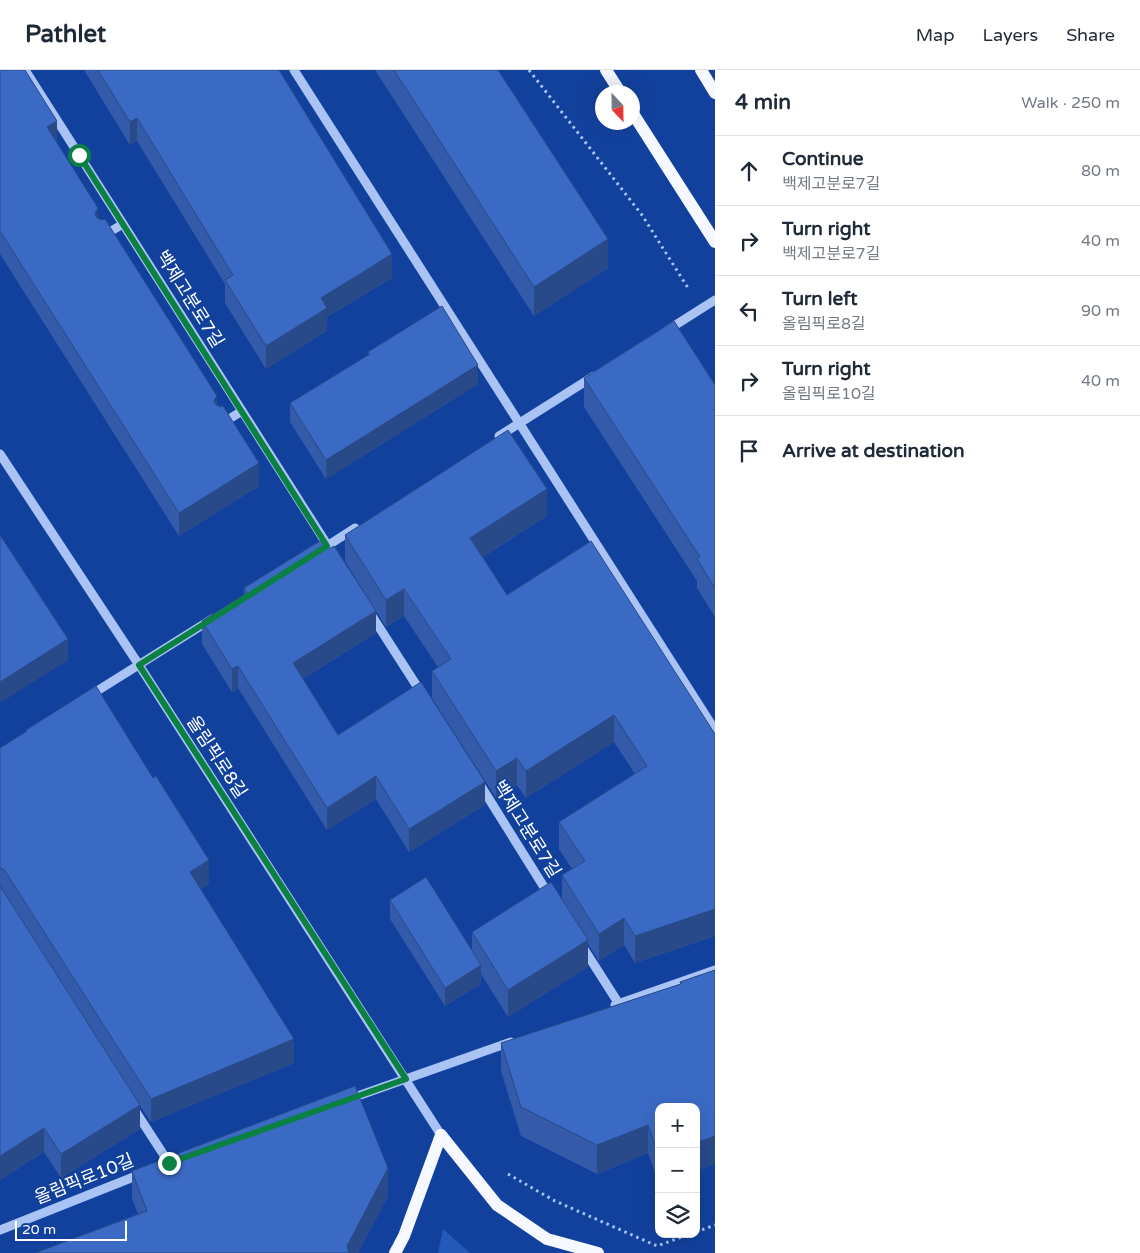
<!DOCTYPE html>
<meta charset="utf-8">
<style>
:root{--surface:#fff;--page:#f2f2f3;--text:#1f2937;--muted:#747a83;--line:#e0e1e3}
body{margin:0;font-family:"Varela Round","Noto Sans KR",sans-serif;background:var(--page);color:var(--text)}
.controls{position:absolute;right:15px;bottom:15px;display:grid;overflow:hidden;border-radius:10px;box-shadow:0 5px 20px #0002}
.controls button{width:45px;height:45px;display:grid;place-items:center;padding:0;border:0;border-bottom:1px solid var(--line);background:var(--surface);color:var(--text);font:25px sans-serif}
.compass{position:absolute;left:595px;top:15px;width:45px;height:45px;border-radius:50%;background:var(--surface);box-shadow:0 5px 20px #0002;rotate:158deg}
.scale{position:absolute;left:15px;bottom:12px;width:112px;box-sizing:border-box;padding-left:5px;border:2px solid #fff;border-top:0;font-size:14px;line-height:18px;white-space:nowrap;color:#fff;-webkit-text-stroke:4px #12419d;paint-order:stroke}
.stop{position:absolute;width:15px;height:15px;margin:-11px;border:4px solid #0b8043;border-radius:50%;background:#fff}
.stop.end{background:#0b8043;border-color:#fff;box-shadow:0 1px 5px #0008}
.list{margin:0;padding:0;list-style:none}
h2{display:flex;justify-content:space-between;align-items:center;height:65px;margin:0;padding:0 20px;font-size:21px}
h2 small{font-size:16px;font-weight:400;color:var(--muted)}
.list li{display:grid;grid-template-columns:32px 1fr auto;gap:15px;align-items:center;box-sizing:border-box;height:70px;padding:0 20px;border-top:1px solid var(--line)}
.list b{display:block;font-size:19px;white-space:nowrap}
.list p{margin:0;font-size:16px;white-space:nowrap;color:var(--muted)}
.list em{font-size:16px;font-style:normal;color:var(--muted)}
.icon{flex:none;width:28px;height:28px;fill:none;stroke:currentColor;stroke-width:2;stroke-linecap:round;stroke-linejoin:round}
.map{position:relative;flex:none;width:715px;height:1183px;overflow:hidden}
header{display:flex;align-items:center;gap:30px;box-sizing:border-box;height:70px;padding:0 25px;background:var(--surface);border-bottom:1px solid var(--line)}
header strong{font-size:24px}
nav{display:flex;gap:28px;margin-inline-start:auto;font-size:18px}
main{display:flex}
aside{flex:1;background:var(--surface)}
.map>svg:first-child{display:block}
</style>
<header>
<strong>Pathlet</strong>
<nav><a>Map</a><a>Layers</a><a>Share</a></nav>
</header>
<main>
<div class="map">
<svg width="715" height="1183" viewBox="0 0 715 1183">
<rect width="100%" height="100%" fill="#12419d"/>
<polygon fill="#255abb" points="443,1159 470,1183 438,1183"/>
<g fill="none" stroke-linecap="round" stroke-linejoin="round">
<g stroke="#a8c3f4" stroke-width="3" stroke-dasharray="2.5 4" stroke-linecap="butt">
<polyline points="529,0 642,145 688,218"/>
<polyline points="508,1104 555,1131 657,1176 690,1164"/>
<polyline points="696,1162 715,1155"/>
</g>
<g stroke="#a8c3f4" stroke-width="9">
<polyline points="25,0 335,487"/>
<polyline points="294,0 715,660"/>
<polyline points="101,167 123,154"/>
<polyline points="666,261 715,230"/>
<polyline points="221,354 242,341"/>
<polyline points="499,366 594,306"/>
<polyline points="0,384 139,595 441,1065"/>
<polyline points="324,478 355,458"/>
<polyline points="370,543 422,624"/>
<polyline points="89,626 212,549"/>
<polyline points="479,713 549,825"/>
<polyline points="582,876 619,934"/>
<polyline points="615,935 715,900"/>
<polyline points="349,1029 511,972"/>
<polyline points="134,1039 169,1093"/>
<polyline points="0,1160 141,1104"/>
</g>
<g stroke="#f5f8ff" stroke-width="12">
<polyline points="606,0 620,22"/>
<polyline points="701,0 715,23"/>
<polyline points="632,42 715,172"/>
<polyline points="441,1065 497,1135 547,1169 598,1183"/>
<polyline points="395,1183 404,1166 441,1065"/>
</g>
</g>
<g fill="#335ba9">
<polygon points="0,0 57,73 98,148 217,335 259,416 179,466 0,184"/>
<polygon points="84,0 279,0 392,208 327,247 327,261 266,299 225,233 225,214 137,71 130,75"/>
<polygon points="375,0 498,0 608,198 534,246"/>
<polygon points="368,282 478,314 326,409 290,352 290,333 368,285"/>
<polygon points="584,308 715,315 715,547 697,518 697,511 584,337"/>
<polygon points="547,446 483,487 507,525 715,664 715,866 635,893 624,875 599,891 588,874 588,897 508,947 481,904 481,914 445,936 390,849 390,830 472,879 472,862 562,829 562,805 572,799 559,779 559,752 635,704 614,672 526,728 517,715 496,728 432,628 432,601 438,597 404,546 386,557 345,491 345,465"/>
<polygon points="244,518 376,563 303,609 338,665 485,735 409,782 376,729 327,760 238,618 232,622 202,574 202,551 244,525"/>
<polygon points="26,660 209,814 200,819 294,993 151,1052 140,1036 140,1059 61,1108 44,1082 0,1110 0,678 26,662"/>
<polygon points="715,900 715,1094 696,1101 659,1037 659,1114 648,1083 597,1104 521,1066 501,1001 501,973 680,914 680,912"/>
<polygon points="132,1101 388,1126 358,1183 35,1183 138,1144 132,1129"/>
</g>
<g fill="#294a89">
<polygon points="137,48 137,71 130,75 130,52"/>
<polygon points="57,51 57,74 47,57"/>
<polygon points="98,138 98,162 95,143"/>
<polygon points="608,169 608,198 534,246 534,217"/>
<polygon points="392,184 392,208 327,247 327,261 266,299 266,276 321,228"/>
<polygon points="478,295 478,314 326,409 326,390"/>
<polygon points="217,326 217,349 214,330"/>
<polygon points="259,393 259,416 179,466 179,443"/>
<polygon points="547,419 547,446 470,495 470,468"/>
<polygon points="404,519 404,546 386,557 386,530"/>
<polygon points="376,541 376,563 293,615 293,593"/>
<polygon points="68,569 68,590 0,633 0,612"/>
<polygon points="238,596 238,618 232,622 232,599"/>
<polygon points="614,645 614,672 526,728 526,701"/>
<polygon points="517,688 517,715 496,728 496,701"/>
<polygon points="376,706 376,729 327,760 327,738"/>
<polygon points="485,712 485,735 409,782 409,759"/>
<polygon points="209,790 209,814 190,826 190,802"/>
<polygon points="715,839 715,866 635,893 635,866"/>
<polygon points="624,848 624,875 599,891 599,864"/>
<polygon points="588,870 588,897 508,947 508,920"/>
<polygon points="481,895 481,914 445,936 445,918"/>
<polygon points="294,969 294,993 151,1052 151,1029"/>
<polygon points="140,1035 140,1059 61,1108 61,1084"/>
<polygon points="648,1055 648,1083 597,1104 597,1075"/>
<polygon points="44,1058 44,1082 0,1110 0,1086"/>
<polygon points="715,1066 715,1094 696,1101 696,1073"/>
<polygon points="388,1098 388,1126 358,1183 347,1183 347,1176"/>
</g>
<g fill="#3b6ac4" stroke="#294a89">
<polygon points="0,0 25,0 57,51 47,57 98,138 95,143 96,147 101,150 105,149 217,326 214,330 215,334 220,337 223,336 259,393 179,443 0,161"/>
<polygon points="98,0 279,0 392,184 321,228 327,238 266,276 225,210 233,205 137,48 130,52"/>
<polygon points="394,0 498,0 608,169 534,217"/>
<polygon points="442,236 478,295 326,390 290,333 370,284 368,282"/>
<polygon points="674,251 715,315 715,518 697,489 700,487 584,308"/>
<polygon points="508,360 547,419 470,468 507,525 591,471 715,664 715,839 635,866 624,848 599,864 562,805 585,791 559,752 647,696 614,645 526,701 517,688 496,701 432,601 451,589 404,519 386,530 345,465"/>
<polygon points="0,465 68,569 0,612"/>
<polygon points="323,469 329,479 334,476 376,541 293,593 338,665 421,612 485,712 409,759 376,706 327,738 238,596 232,599 202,551 247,523 244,518"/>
<polygon points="96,616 153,708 156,706 209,790 190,802 294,969 151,1029 5,801 2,798 0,799 0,678 27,661 26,660"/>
<polygon points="426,807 481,895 445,918 390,830"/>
<polygon points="551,812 588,870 508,920 472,862"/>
<polygon points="0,816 140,1035 61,1084 44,1058 0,1086"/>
<polygon points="715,900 715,1066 696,1073 696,1037 659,1037 659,1086 648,1055 597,1075 521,1037 501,973 681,914 680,912"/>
<polygon points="355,1016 388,1098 347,1176 349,1183 35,1183 147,1141 132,1101"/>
</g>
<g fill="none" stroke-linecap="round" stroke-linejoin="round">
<polyline stroke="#0b8043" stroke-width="6" points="79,85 327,476 139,595 406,1009 169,1093"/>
</g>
<g text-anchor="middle" stroke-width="4" stroke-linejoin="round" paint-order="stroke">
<g font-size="18" fill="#fff" stroke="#12419d">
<text transform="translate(190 229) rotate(58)" y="6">백제고분로7길</text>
<text transform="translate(217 687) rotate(57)" y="6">올림픽로8길</text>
<text transform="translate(527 759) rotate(58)" y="6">백제고분로7길</text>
<text transform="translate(84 1109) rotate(-22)" y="6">올림픽로10길</text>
</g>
</g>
</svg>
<div class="controls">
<button>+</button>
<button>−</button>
<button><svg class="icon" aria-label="layers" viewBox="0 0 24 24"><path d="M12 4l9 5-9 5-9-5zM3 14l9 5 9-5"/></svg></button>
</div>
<svg class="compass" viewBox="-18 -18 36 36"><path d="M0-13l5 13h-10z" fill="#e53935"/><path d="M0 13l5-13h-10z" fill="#747a83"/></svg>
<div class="scale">20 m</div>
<div class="stop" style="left:79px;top:85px"></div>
<div class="stop end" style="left:169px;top:1093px"></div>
</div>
<aside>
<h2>4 min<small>Walk · 250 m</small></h2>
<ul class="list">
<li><svg class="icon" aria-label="ahead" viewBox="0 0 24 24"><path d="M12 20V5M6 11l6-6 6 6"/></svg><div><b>Continue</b><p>백제고분로7길</p></div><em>80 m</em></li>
<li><svg class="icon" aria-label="right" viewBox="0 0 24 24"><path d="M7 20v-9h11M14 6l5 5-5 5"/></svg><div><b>Turn right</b><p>백제고분로7길</p></div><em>40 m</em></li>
<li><svg class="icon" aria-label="left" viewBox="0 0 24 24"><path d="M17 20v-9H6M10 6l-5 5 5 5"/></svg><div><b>Turn left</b><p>올림픽로8길</p></div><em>90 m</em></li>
<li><svg class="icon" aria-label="right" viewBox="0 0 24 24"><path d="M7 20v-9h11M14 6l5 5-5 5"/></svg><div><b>Turn right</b><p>올림픽로10길</p></div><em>40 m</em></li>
<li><svg class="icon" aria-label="arrive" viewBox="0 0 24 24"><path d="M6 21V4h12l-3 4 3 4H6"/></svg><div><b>Arrive at destination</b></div></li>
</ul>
</aside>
</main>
